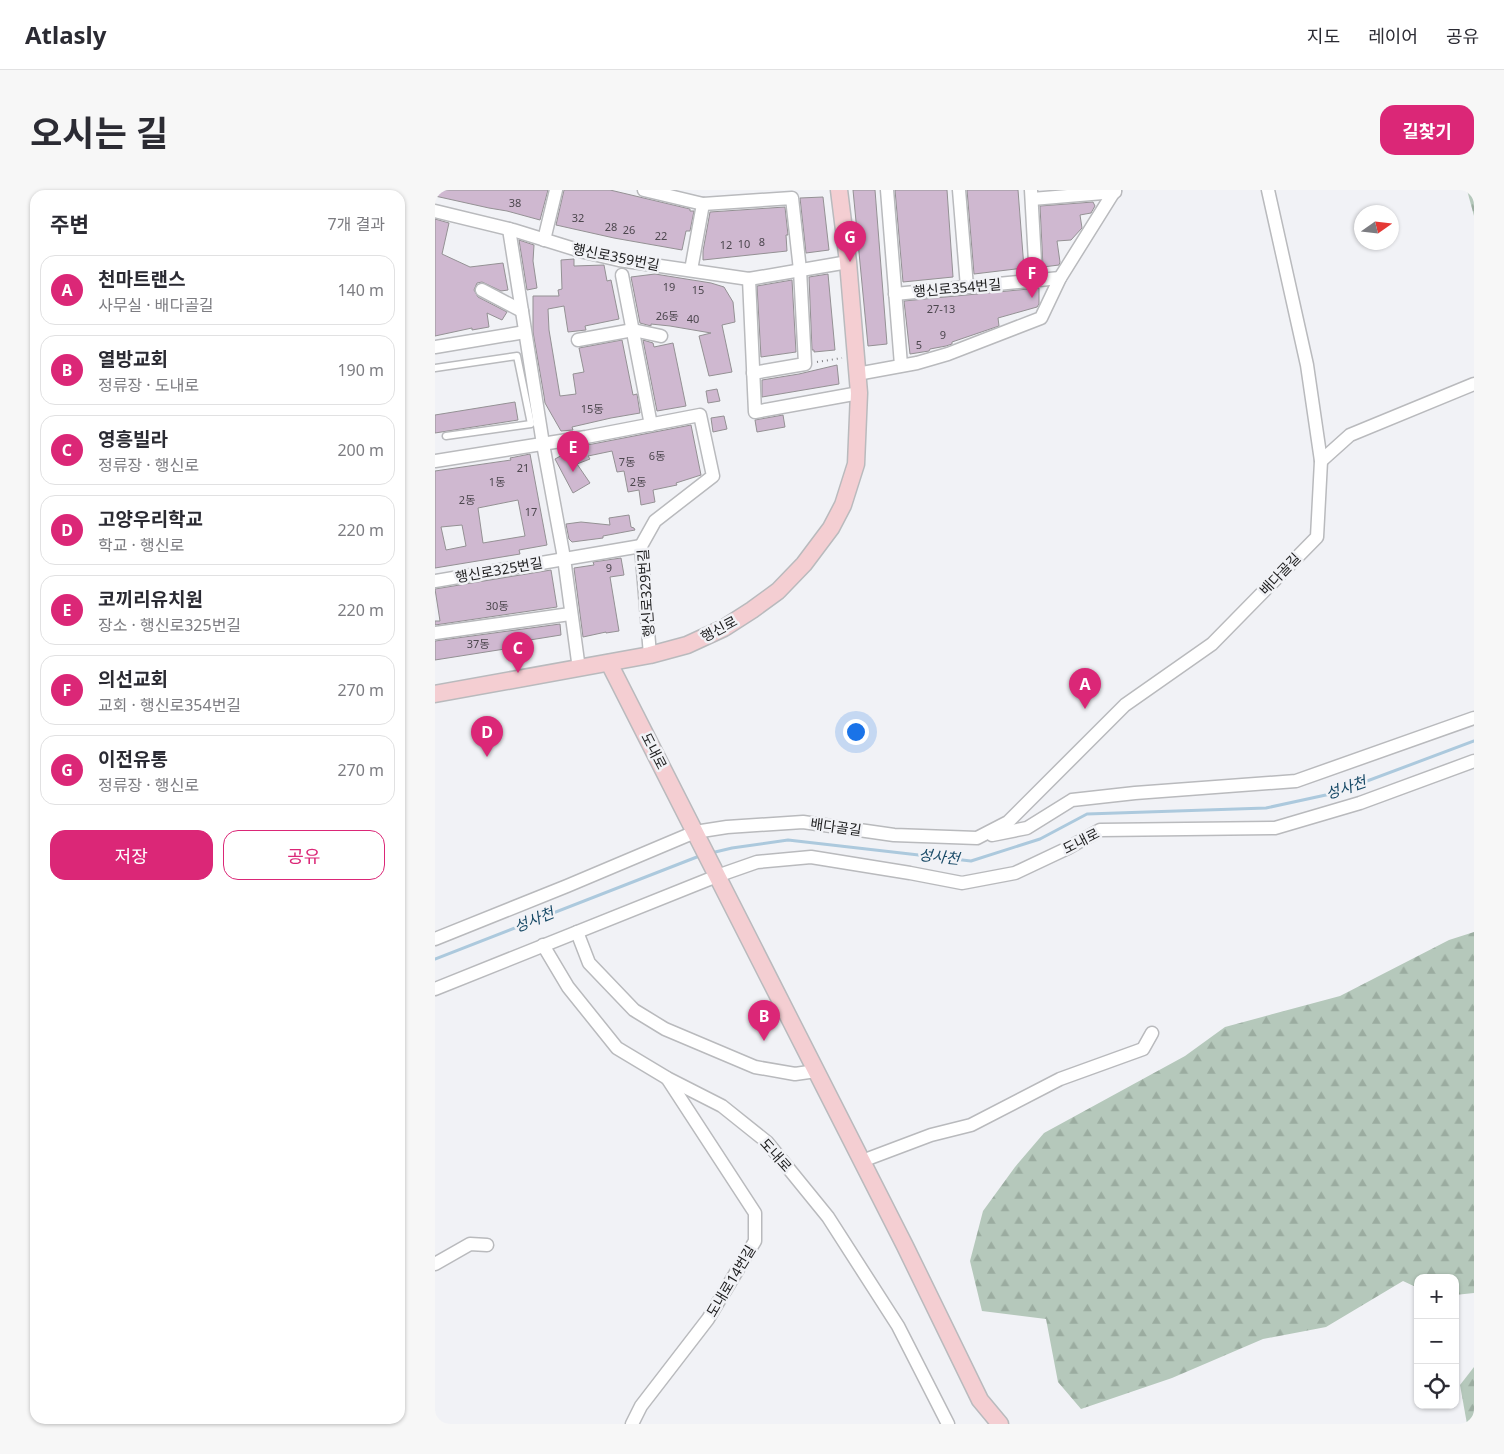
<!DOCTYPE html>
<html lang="ko">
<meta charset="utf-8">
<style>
:root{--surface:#fff;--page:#f7f7f7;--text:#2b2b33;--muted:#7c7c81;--line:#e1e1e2;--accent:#db2777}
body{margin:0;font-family:"Noto Sans","Noto Sans KR",sans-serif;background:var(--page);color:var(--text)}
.controls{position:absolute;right:15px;bottom:15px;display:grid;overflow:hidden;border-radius:10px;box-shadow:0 1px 4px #0004}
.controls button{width:45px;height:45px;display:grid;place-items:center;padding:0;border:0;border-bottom:1px solid var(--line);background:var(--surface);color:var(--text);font:25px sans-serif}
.compass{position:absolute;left:919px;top:15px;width:45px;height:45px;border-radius:50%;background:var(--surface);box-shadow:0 1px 4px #0004;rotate:76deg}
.you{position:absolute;left:420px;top:541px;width:18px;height:18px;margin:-12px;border:4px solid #fff;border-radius:50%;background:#1a73e8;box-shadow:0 0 0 8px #1a73e833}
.badge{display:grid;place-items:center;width:32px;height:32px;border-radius:50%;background:var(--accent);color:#fff;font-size:16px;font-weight:700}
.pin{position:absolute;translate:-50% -41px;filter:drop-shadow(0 1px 2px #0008)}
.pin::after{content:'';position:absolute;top:26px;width:18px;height:15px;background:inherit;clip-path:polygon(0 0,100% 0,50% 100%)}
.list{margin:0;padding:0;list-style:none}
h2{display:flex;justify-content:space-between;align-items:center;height:65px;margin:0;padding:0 20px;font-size:21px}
h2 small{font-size:16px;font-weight:400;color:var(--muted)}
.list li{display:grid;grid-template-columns:32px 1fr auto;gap:15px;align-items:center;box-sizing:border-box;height:70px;margin:0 10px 10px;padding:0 10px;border:1px solid var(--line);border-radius:15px}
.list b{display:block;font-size:19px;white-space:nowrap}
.list p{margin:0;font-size:16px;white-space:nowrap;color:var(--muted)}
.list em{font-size:16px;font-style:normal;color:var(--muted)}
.actions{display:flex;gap:10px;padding:15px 20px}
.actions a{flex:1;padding:11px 0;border:1px solid var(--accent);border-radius:15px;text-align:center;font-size:18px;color:var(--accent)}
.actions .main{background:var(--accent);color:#fff}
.icon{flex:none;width:28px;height:28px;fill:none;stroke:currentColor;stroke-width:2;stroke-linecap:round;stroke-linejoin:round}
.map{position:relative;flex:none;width:1039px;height:1234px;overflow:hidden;border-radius:15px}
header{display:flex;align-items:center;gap:30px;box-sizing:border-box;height:70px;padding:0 25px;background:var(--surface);border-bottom:1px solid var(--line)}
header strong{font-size:24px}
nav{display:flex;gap:28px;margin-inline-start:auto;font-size:18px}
.intro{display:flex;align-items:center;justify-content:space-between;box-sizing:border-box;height:120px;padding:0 30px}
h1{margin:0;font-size:35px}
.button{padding:12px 22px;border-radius:15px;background:var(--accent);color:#fff;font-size:18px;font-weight:700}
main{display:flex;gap:30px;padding:0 30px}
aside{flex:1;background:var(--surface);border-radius:15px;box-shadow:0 1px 4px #0004}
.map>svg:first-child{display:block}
</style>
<header>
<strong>Atlasly</strong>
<nav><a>지도</a><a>레이어</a><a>공유</a></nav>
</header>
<div class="intro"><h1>오시는 길</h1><a class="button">길찾기</a></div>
<main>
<aside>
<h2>주변<small>7개 결과</small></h2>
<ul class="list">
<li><span class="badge">A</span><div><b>천마트랜스</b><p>사무실 · 배다골길</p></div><em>140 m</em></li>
<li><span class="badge">B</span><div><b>열방교회</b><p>정류장 · 도내로</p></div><em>190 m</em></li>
<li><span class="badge">C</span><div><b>영흥빌라</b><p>정류장 · 행신로</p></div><em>200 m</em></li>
<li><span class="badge">D</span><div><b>고양우리학교</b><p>학교 · 행신로</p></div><em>220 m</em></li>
<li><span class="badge">E</span><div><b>코끼리유치원</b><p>장소 · 행신로325번길</p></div><em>220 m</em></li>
<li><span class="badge">F</span><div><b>의선교회</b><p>교회 · 행신로354번길</p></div><em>270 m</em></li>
<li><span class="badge">G</span><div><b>이전유통</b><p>정류장 · 행신로</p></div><em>270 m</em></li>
</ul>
<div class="actions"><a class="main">저장</a><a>공유</a></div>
</aside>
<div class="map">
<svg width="1039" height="1234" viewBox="0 0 1039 1234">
<defs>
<pattern id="forest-firs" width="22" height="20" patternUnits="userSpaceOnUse" patternTransform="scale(1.25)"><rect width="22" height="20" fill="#b5c8bb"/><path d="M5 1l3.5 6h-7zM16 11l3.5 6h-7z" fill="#9baca0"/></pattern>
</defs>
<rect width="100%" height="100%" fill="#f1f2f6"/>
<g fill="url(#forest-firs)">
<polygon points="1032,0 1039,0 1039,26"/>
<polygon points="1039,742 1039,1103 1020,1105 1020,1088 983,1088 983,1098 968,1091 891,1137 828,1149 737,1188 646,1219 623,1192 611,1129 547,1121 535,1071 548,1021 580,977 609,943 750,866 790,837 905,806 1014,750"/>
<polygon points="1039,1177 1039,1234 1032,1234 1025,1195"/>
</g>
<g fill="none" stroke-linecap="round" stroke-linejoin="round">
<g stroke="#acc9dd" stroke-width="3">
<polyline points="276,663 297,658 353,650 536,671 605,649 652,624 831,618 900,603 1039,551"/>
<polyline points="0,769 267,665"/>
</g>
</g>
<g fill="#cfb8d0" stroke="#949194" fill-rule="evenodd">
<polygon points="0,0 113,0 105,30 72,21 54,18 0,6"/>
<polygon points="129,0 175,0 255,19 255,21 259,21 255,41 251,41 247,60 179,48 121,35"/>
<polygon points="418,0 440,0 452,154 433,156"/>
<polygon points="460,0 512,0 518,87 468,92"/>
<polygon points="532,0 583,0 589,78 539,84"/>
<polygon points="388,7 394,60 371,63 365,8"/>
<polygon points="658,12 660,16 656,23 645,25 647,38 636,50 622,51 625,72 624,75 608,77 605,16"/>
<polygon points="350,17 353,45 351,45 352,61 268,70 268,61 275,22"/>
<polygon points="0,29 14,33 7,64 35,77 68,73 73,100 66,101 47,92 42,93 39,100 43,107 72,122 67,130 52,123 54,137 37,140 37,138 0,146"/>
<polygon points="84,50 99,55 98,71 102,98 92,100"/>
<polygon points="139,69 139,76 169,75 172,91 176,90 184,129 150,136 151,140 133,142 129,116 113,119 114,140 125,206 141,204 138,184 149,182 144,158 187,150 198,205 202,204 205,223 176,228 137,237 138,240 126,241 110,213 109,206 98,142 98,106 124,106 123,100 127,99 126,70"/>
<polygon points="220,84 276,93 289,97 298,112 300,132 287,135 297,182 274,186 264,146 276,143 235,136 216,134 216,136 205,133 196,87"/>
<polygon points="393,84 400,160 379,162 379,160 377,160 374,87"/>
<polygon points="357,90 361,162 326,167 322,96"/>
<polygon points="604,98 604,114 602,117 563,128 564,136 517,152 517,154 511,156 495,159 494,161 475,164 469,111"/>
<polygon points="208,150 218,153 219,157 238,153 251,216 222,221"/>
<polygon points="402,175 404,194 327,207 327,190 364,184"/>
<polygon points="282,199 285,211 273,213 271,201"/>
<polygon points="80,212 83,230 0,243 0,225"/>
<polygon points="348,225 350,237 322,242 320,230"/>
<polygon points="289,226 292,239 278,242 276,228"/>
<polygon points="256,235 266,285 241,293 242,295 218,300 220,312 206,315 204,300 193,302 189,281 182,282 177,261 153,266 155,269 142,274 155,293 138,303 120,269 142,257"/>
<path d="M95 264 112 355 84 360 85 364 0 378V281L76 270 75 268ZM83 310 90 346 48 353 43 318ZM27 335 31 356 11 360 6 337Z"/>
<polygon points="194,325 196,337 199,338 200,340 168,346 168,348 137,352 134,349 131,334 146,332 175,335 174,328"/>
<polygon points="186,368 189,385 175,387 184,441 171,443 171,442 148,447 139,378 159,375 158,372"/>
<polygon points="116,380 122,417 0,435 0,431 5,431 0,399"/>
<polygon points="125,434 126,445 76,453 76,458 0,470 0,451"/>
</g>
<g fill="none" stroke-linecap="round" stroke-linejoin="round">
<g stroke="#b9babd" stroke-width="9">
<polyline id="lane" points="0,178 82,166 96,234 11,246"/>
</g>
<g stroke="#b9babd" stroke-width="15">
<g id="street">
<polyline points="209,0 268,14 357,8 365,80 370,174 318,183"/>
<polyline points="452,0 466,175"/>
<polyline points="524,0 532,97"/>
<polyline points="596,0 601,90"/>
<polyline points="597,9 680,2"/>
<polyline points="0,21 78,40 149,62 184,70 314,89 413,72"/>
<polyline points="74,39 108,254 129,368 144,479"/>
<polyline points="109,50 121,0"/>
<polyline points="256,80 268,14"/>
<polyline points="187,85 216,235"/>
<polyline points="314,89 320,222 424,203"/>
<polyline points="47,100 87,121"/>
<polyline points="460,104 625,88"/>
<polyline points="143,150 198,140 226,146"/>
<polyline points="0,157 90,142"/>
<polyline points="422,184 482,173 513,164 606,128 625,88 680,0"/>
<polyline points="0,271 151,247 265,225 278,286 220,331 206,356 215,465"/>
<polyline points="886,271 915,245 1039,194"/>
<polyline points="0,391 206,356"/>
<polyline points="0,443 135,424"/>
<polyline points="557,645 592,638 637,610 700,603 861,591 1039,528"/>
<polyline points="142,742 154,773 199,820 230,839 320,877 360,884 381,881"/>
<polyline points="0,749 132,696 260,642 292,637 368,632 459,645 542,648 573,632 690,515 777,454 882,347 886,271 872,175 833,0"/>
<polyline points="108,755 133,797 182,858 232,888 287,916 332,952 393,1027 463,1136 513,1234"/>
<polyline points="0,799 282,686 322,672 376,667 475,683 527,693 580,683 633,658 665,640 840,638 925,613 1039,571"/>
<polyline points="427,971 496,945 536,935 625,889 708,859 717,843"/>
<polyline points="0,1074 35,1054 52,1055"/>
<polyline points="197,1234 206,1216 273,1129 320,1051 320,1023 232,888"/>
</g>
</g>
<g stroke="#b9babd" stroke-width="19">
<g id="secondary">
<polyline points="174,473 470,1056 545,1210 565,1234"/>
<polyline points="0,504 215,465 252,455 289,438 317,420 343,401 369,374 396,338 408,315 421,274 424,203 413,72 404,0"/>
</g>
</g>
<polyline stroke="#818184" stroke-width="2" stroke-dasharray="1 4" stroke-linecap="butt" points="382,172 407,168"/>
<use href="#lane" stroke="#fff" stroke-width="6"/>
<use href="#street" stroke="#fff" stroke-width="12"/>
<use href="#secondary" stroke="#f4ced2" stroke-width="16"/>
</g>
<g text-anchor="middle" stroke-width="5" stroke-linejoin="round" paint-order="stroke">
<g font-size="11" fill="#4c474e">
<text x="80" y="17">38</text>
<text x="143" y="32">32</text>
<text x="176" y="41">28</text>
<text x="194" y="44">26</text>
<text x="226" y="50">22</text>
<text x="327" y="56">8</text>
<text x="309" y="58">10</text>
<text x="291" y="59">12</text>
<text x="234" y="101">19</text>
<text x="263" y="104">15</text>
<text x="506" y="123">27-13</text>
<text x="232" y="130">26동</text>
<text x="258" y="133">40</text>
<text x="508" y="149">9</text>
<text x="484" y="159">5</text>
<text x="157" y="223">15동</text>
<text x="222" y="270">6동</text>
<text x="192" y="276">7동</text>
<text x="88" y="282">21</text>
<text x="62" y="296">1동</text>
<text x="203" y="296">2동</text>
<text x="32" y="314">2동</text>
<text x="96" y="326">17</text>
<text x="174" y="382">9</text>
<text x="62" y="420">30동</text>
<text x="43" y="458">37동</text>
</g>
<g font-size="14" fill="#212122" stroke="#f1f2f6">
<text transform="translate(181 67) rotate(11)" y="5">행신로359번길</text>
<text transform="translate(522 98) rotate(-5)" y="5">행신로354번길</text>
<text transform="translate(64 380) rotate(-10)" y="5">행신로325번길</text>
<text transform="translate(845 384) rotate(-46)" y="5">배다골길</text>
<text transform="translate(211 403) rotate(-94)" y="5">행신로329번길</text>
<text transform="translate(284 439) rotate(-28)" y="5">행신로</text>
<text transform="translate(219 561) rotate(63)" y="5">도내로</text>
<text transform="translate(401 637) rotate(8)" y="5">배다골길</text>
<text transform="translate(646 651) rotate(-27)" y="5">도내로</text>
<text transform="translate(341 965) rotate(48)" y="5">도내로</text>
<text transform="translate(296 1091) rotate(-59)" y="5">도내로14번길</text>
</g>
<g font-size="15" font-style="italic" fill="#174966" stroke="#f1f2f6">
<text transform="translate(911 598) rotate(-18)" y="5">성사천</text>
<text transform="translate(504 667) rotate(6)" y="5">성사천</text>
<text transform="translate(99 730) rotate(-22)" y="5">성사천</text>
</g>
</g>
</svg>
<div class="controls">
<button>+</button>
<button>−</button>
<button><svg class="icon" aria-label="locate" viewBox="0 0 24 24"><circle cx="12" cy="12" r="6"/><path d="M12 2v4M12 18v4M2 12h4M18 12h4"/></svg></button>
</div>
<svg class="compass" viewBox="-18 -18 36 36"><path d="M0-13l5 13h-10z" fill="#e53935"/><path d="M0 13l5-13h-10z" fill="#7c7c81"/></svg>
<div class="you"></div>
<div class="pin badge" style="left:650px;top:519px">A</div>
<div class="pin badge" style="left:329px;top:851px">B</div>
<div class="pin badge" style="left:83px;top:483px">C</div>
<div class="pin badge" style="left:52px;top:567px">D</div>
<div class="pin badge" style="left:138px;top:282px">E</div>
<div class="pin badge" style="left:597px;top:108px">F</div>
<div class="pin badge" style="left:415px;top:72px">G</div>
</div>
</main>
